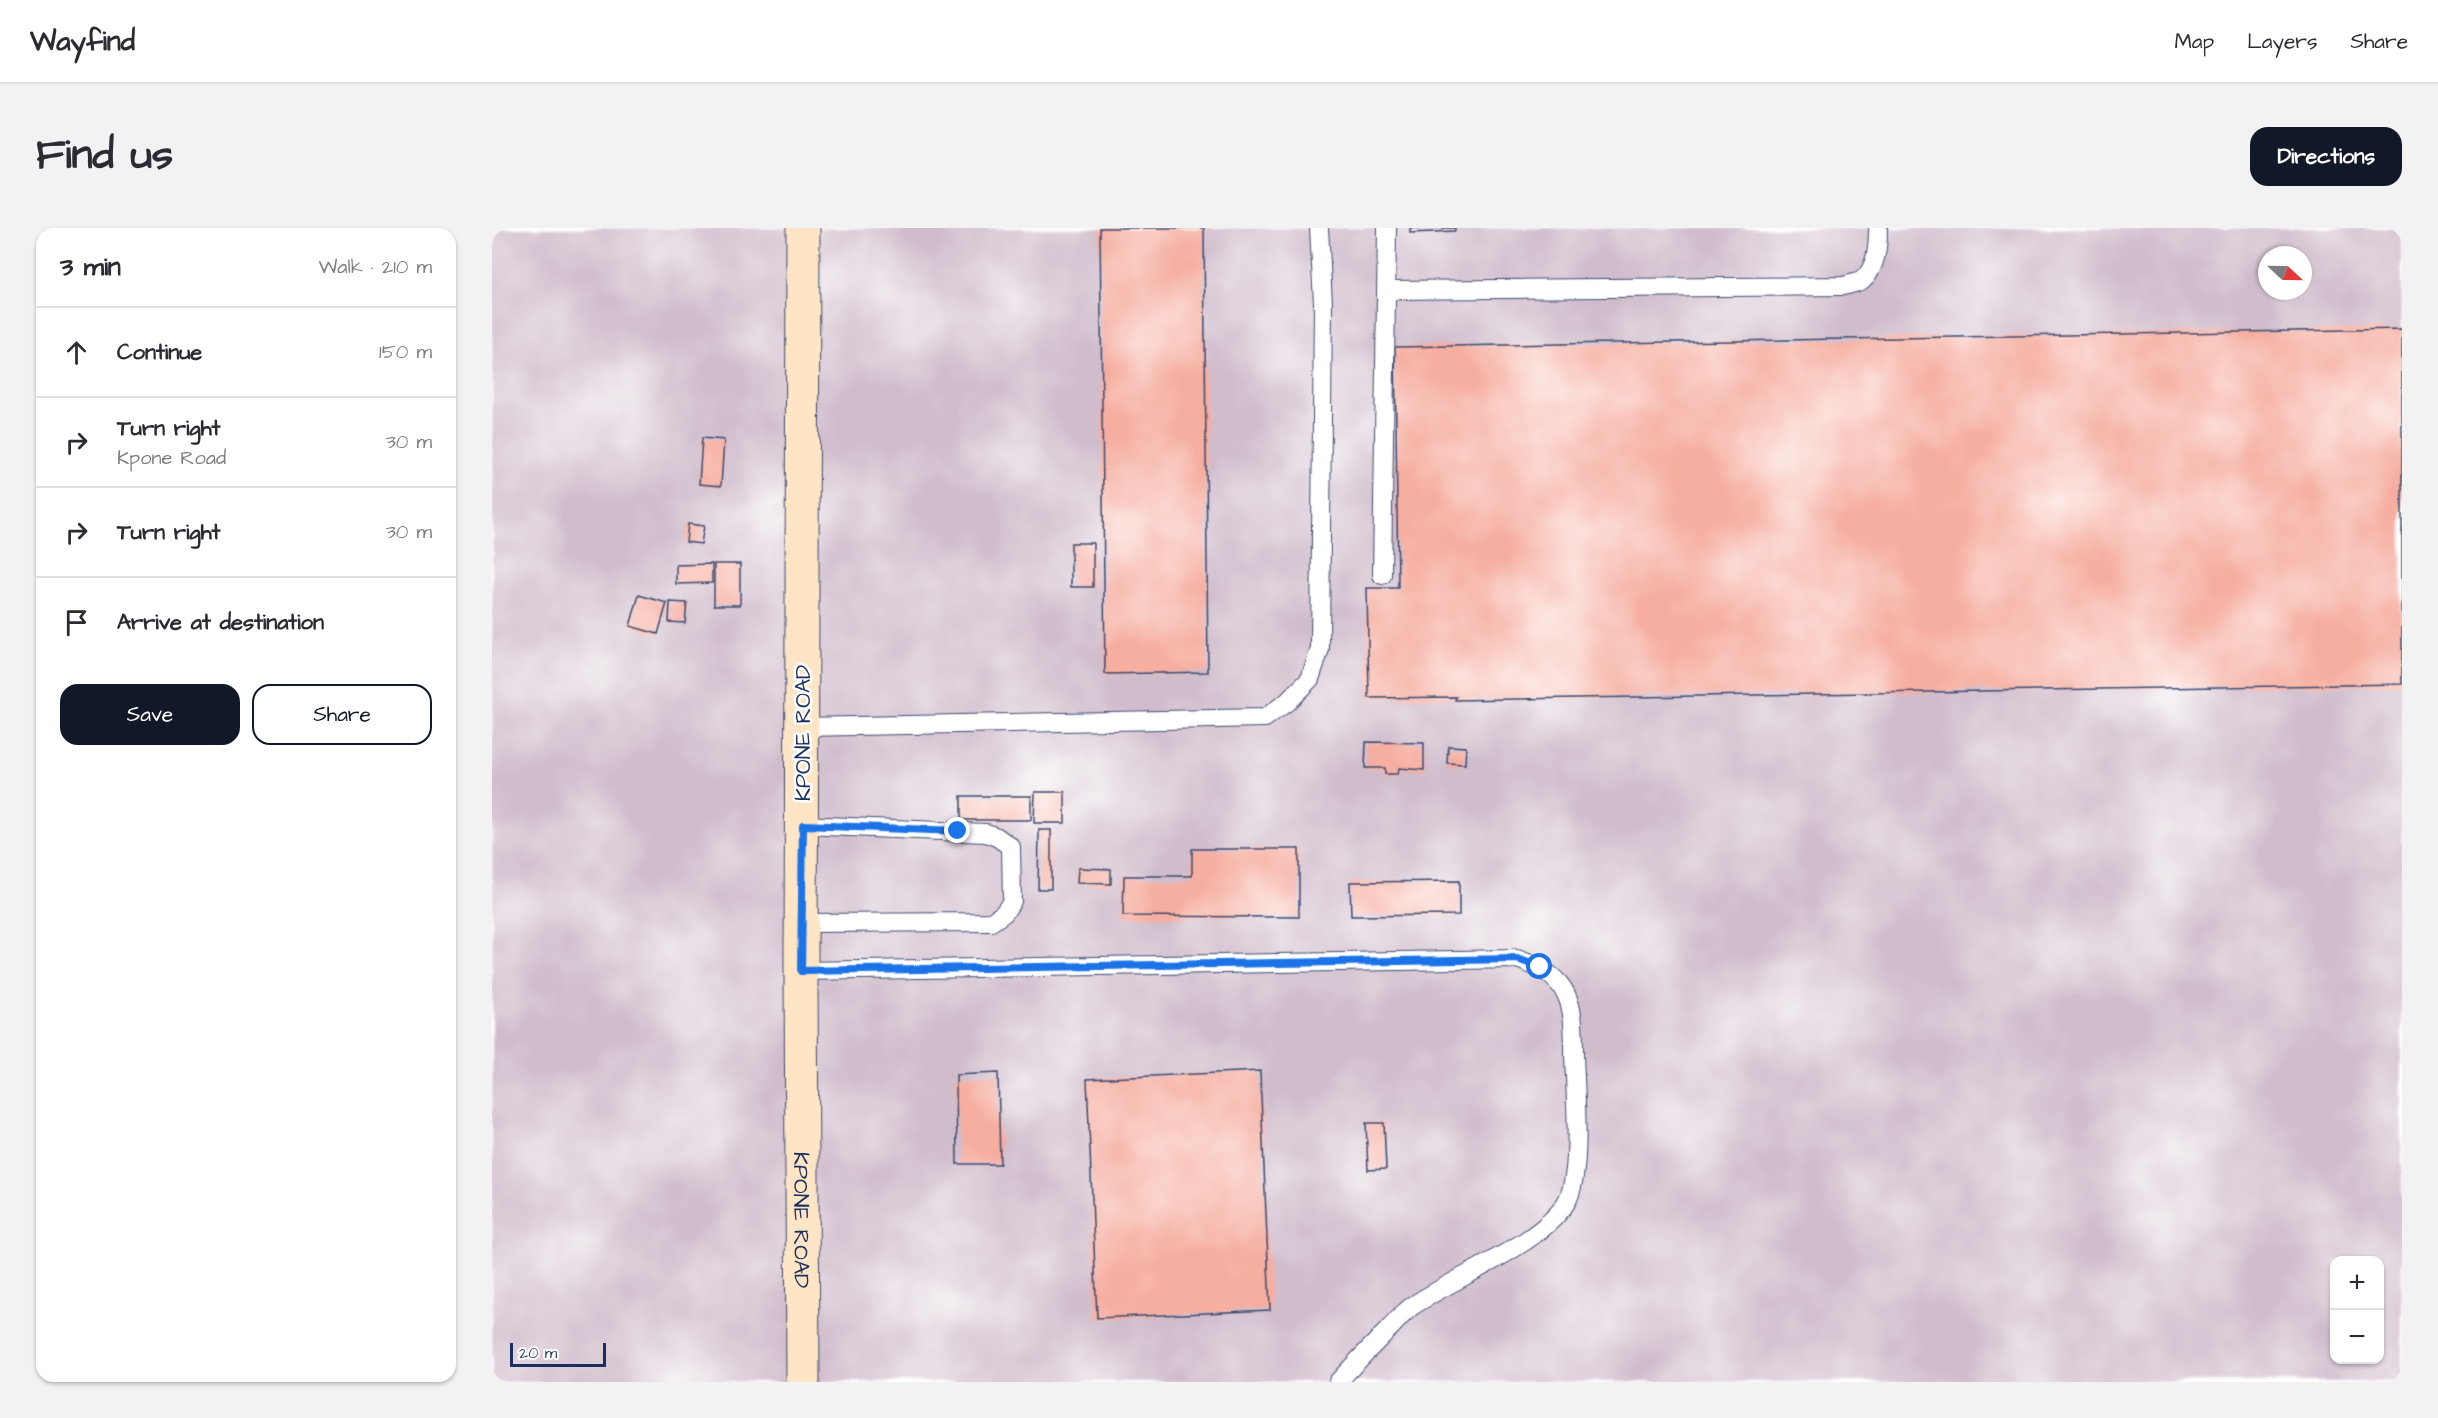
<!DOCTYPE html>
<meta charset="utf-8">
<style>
:root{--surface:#fff;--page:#f2f2f3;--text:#2b2b33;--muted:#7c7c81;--line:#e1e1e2;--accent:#111827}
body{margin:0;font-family:"Architects Daughter",sans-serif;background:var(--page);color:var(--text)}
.controls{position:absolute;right:18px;bottom:18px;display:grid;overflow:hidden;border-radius:12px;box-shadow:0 2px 4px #0004}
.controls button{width:54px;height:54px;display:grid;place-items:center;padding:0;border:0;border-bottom:2px solid var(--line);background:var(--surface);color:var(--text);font:30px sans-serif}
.compass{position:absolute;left:1766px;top:18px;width:54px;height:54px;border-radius:50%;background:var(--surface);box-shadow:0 2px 4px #0004;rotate:112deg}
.scale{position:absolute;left:18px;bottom:15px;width:96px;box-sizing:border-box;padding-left:6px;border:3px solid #1b2f5e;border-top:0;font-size:16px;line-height:21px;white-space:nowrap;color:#1b2f5e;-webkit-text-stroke:4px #fff;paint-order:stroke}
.stop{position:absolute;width:18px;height:18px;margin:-14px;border:4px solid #1a73e8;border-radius:50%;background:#fff}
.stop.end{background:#1a73e8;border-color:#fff;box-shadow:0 2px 6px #0008}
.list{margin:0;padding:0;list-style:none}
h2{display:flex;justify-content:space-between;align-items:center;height:78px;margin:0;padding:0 24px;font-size:26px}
h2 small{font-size:20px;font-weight:400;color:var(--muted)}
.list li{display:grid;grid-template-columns:39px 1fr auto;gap:18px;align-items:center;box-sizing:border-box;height:90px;padding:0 24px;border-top:2px solid var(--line)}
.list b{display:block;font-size:22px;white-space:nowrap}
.list p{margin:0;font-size:20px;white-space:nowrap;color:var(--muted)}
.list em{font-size:20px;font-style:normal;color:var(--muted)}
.actions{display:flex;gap:12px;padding:18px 24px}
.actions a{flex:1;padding:14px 0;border:2px solid var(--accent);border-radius:18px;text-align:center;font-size:21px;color:var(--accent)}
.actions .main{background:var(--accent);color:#fff}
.icon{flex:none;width:33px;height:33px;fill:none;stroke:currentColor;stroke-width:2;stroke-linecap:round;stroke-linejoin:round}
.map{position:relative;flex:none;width:1910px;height:1154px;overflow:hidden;border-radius:18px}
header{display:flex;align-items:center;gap:36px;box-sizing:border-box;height:84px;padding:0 30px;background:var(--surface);border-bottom:2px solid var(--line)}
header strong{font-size:28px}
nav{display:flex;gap:33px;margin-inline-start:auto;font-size:21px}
.intro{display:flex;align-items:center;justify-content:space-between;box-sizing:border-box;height:144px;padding:0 36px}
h1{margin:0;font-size:42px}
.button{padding:15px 27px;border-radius:18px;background:var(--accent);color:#fff;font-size:21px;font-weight:700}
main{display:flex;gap:36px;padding:0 36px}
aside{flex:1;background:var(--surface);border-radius:18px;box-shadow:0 2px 4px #0004}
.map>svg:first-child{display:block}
</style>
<header>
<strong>Wayfind</strong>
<nav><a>Map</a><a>Layers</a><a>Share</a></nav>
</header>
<div class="intro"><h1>Find us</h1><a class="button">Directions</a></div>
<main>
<aside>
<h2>3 min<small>Walk · 210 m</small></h2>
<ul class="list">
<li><svg class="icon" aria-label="ahead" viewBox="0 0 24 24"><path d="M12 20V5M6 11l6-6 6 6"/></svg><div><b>Continue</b></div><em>150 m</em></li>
<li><svg class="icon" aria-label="right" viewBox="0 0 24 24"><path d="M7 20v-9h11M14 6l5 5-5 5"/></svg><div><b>Turn right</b><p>Kpone Road</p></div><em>30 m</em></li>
<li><svg class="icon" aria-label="right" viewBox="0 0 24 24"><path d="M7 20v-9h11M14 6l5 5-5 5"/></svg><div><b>Turn right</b></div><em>30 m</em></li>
<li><svg class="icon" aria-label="arrive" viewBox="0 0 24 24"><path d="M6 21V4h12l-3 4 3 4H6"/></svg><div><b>Arrive at destination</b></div></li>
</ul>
<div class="actions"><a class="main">Save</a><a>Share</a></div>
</aside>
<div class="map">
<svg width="1910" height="1154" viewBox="0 0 1910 1154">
<rect width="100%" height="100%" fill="#fff"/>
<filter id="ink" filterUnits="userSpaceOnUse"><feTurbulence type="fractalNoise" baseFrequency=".0167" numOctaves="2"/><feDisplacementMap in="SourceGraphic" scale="12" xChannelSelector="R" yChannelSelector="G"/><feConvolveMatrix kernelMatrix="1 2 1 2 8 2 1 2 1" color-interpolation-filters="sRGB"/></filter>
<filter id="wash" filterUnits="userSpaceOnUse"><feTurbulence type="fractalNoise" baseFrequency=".008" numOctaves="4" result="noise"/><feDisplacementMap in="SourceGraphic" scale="24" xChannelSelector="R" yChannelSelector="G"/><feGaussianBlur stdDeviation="1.35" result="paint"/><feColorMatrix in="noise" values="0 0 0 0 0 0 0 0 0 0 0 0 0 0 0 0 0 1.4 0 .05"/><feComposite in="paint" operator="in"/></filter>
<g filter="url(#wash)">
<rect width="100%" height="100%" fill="#f4dec2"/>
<path fill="#d0bdcc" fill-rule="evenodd" d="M0 0H1910V1154H0ZM1775 27H1811V63H1775ZM1842 1032H1888V1132H1842Z"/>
<g id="blocks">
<g fill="#f6aea0">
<polygon points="608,0 712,0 716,444 613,446"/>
<polygon points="918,0 963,0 963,3 918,5"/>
<polygon points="1910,101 1910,456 963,472 964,469 877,470 875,360 906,360 903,119"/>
<polygon points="210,210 232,212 229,258 207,256"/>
<polygon points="196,296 212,298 209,316 194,314"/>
<rect x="579" y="315" width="22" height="44"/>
<polygon points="220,336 220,355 184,356 184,337"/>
<rect x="222" y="336" width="26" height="41"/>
<polygon points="147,367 175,375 166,406 138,398"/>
<polygon points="178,374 195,375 193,395 177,394"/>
<polygon points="874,514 932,515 932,542 907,540 906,546 893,546 893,540 873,540"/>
<polygon points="956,518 974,519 973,536 955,535"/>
<polygon points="543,564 573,564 573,595 542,595"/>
<rect x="469" y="568" width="70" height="24"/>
<polygon points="547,602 559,602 559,661 546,661"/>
<polygon points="700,621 807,621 807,689 631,688 632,648 700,648"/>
<polygon points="586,640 619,641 619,656 585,655"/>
<polygon points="967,653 967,687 859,688 858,654"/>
<polygon points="768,843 778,1082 605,1090 595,851"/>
<polygon points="506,845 508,936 465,936 464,847"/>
<polygon points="874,895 892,895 894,941 876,942"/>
</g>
</g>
</g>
<g filter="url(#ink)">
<use href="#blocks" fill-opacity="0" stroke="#3c496d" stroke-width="1.5"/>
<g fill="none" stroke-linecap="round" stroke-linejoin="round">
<g stroke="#3c496d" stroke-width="20">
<g id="service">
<path d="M896 62 1351 58C1357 56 1366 55 1370 52 1385 40 1386 17 1386 0"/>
<polyline points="890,347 895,0"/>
<polyline points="310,499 773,490 795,474 818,451 828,421 831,75 827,0"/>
<polyline points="309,695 499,694 512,685 520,673 519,619 505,609 494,605 311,597"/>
<path d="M309 743 1025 731C1079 749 1082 774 1082 826 1083 862 1090 941 1076 971 1055 1014 960 1050 919 1079 911 1085 904 1094 897 1101 879 1119 862 1136 846 1154"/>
</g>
</g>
<g stroke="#3c496d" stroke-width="35">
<g id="secondary">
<path id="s1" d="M311 0 309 743 311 1154"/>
</g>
</g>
<use href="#service" stroke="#fff" stroke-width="18"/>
<use href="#secondary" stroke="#fde5c5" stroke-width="33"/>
</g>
</g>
<g fill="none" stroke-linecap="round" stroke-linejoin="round" filter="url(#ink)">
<polyline stroke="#1a73e8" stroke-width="8" points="466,603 311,597 309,743 1025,731 1048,739"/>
</g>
<g text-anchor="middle" stroke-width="5" stroke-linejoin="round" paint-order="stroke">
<g font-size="22" fill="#1b2f5e" stroke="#fff">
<text transform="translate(310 505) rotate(-90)" y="8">KPONE ROAD</text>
<text dy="8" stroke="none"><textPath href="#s1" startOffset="992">KPONE ROAD</textPath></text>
</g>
</g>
</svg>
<div class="controls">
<button>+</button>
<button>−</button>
</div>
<svg class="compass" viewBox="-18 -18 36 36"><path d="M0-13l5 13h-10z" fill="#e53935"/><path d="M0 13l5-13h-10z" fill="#7c7c81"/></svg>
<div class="scale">20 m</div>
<div class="stop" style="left:1048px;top:739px"></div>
<div class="stop end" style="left:466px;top:603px"></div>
</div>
</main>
